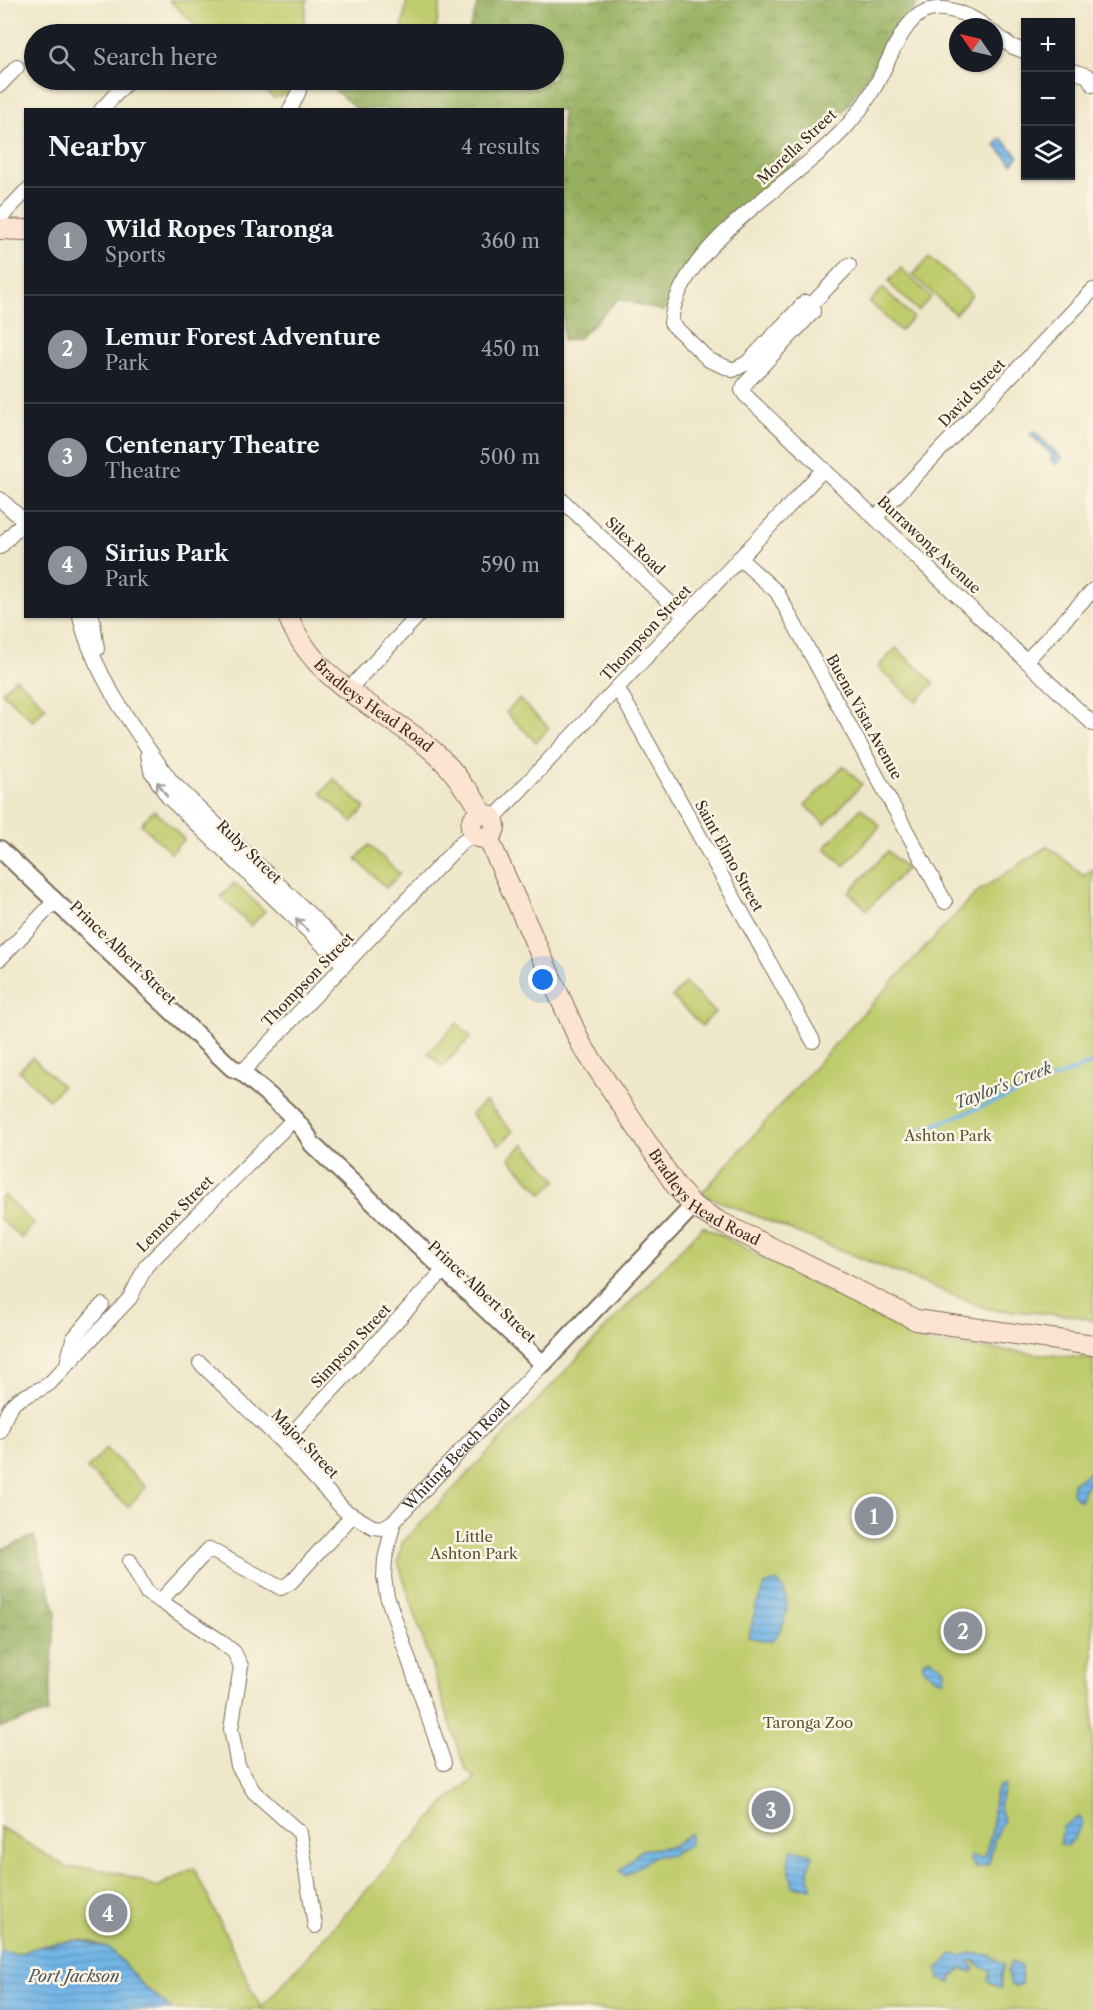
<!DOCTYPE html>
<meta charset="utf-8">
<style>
:root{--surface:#171b24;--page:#20242c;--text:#f1f3f6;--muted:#9ea1a6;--line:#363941;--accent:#8c9099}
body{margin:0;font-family:"Libre Caslon Text",serif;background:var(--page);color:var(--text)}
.controls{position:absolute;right:18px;top:18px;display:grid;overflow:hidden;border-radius:0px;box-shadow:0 2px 4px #0004}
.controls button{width:54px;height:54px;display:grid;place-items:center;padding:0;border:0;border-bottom:2px solid var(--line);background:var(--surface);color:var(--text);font:30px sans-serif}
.compass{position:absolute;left:949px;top:18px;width:54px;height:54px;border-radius:50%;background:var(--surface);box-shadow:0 2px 4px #0004;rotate:304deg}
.you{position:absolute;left:543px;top:980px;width:21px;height:21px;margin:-15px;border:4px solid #fff;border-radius:50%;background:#1a73e8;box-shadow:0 0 0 9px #1a73e833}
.badge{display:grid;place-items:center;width:39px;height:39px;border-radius:50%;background:var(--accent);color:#fff;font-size:20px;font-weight:700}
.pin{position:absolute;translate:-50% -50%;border:3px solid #fff;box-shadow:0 2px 6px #0006}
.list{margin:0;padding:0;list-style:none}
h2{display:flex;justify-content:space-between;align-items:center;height:78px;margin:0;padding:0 24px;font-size:26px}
h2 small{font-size:20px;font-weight:400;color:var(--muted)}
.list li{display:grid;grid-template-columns:39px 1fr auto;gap:18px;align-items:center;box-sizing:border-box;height:108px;padding:0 24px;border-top:2px solid var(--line)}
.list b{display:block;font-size:22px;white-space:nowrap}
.list p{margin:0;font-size:20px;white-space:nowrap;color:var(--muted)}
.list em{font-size:20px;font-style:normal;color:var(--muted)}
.icon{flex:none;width:33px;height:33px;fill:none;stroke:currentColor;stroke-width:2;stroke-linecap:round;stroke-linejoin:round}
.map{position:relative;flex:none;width:1093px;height:2010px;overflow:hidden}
.search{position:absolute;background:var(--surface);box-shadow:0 2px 4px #0004;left:24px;top:24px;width:540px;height:66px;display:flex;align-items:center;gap:15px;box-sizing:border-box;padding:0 21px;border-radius:33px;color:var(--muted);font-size:22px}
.panel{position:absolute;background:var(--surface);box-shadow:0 2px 4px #0004;left:24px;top:108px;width:540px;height:510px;border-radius:0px}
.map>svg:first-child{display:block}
</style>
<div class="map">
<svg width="1093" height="2010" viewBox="0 0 1093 2010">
<defs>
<pattern id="forest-crowns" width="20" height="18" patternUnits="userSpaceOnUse" patternTransform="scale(1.5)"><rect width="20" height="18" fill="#97b060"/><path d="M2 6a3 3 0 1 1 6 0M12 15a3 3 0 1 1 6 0" fill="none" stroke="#7c8f4f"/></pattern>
<pattern id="water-rules" width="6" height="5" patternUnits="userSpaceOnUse" patternTransform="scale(1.5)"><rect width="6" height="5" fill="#72b5e7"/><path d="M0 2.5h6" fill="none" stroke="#5f93bb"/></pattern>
</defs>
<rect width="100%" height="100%" fill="#fcf5e5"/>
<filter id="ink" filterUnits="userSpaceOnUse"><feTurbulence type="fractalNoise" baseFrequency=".0167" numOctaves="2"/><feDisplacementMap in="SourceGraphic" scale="12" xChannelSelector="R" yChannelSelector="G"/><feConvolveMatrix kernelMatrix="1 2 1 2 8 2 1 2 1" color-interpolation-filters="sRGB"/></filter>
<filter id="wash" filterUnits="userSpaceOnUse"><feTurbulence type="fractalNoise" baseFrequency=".008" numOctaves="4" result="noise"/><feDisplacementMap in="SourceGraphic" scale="24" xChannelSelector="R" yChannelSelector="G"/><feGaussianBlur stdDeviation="1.35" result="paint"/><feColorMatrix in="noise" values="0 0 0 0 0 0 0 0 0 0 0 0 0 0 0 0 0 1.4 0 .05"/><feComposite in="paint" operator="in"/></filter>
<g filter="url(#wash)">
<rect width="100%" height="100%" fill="#efe7c9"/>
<g fill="url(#forest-crowns)" stroke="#696d3f" stroke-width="1.5">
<polygon points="479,0 920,0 840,116 663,311 618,299 579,338 563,341 562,110 357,109 331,87 364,80 554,80 554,34 468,34"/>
<polygon points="34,1536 56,1613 48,1713 0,1727 0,1550"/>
</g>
<g fill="#bfcc6d" stroke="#7d7b46" stroke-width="1.5">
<polygon points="169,0 307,0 303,34 205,34"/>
<polygon points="407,0 441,0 435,34 401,34"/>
<polygon points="254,80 299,80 299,91 274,98"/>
<polygon points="930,256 972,295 955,314 913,275"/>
<polygon points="901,268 931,297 918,311 888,282"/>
<polygon points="883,288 913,317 900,331 870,302"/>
<polygon points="896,648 934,683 916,702 878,667"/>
<polygon points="16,678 46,707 33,721 2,692"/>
<polygon points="519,699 549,728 536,742 506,713"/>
<polygon points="843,766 862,784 825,824 805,805"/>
<polygon points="334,779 365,808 352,822 321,793"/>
<polygon points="861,808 880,826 844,866 825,848"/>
<polygon points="154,810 184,839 171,853 141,824"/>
<polygon points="369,845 400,874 386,888 356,859"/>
<polygon points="1048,846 1084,876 1093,869 1093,1321 1077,1316 988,1309 701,1194 852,1025 977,892"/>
<polygon points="888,851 906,869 867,910 849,892"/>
<polygon points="234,883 265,911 251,926 221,897"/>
<polygon points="685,983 715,1012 702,1026 672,997"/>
<polygon points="457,1023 471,1037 442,1067 428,1053"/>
<polygon points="32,1057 62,1086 49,1100 19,1071"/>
<polygon points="485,1101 513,1132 499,1145 471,1114"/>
<polygon points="524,1144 557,1180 542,1194 509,1158"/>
<polygon points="4,1195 34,1224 21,1238 0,1219 0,1199"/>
<path d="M703 1226 928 1343 1093 1359V2010H173C163 2000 151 1994 141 1984 122 1965 119 1948 89 1941 60 1934 26 1963 0 1950V1827L68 1868H90L119 1873 157 1887 194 1868 261 2008 447 1801 475 1778 465 1769 398 1562 402 1543Z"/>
<polygon points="106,1449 146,1487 128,1507 87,1469"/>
</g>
<g fill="url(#water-rules)" stroke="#567082" stroke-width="1.5">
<polygon points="1001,138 1019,156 1012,164 995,145"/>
<polygon points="1033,431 1062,458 1056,465 1050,459 1053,456 1030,434"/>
<polygon points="1093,1467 1093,1481 1085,1487 1080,1501 1072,1493 1073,1482 1088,1474"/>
<path d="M777 1581C794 1599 787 1626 771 1642L749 1637 756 1606 766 1584Z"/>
<polygon points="929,1658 945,1669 944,1680 936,1679 923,1667 923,1661"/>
<path d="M1005 1785 999 1805 1004 1820 994 1841 989 1864 976 1869 969 1859 971 1856 982 1858C988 1853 986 1848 989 1841 997 1821 988 1805 999 1786Z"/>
<polygon points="1078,1817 1083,1823 1068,1846 1060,1844 1063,1827"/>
<polygon points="690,1833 690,1844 671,1855 654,1856 625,1876 620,1871 641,1850 674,1846"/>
<polygon points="792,1849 813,1854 808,1871 812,1888 793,1887 788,1862"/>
<path d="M81 1940 111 1949 140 1983 173 2010H0V1950L16 1955C32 1947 62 1942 81 1940Z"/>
<polygon points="970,1953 989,1955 1004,1964 1001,1974 1001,1989 988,1981 990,1971 972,1960 969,1962 975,1969 972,1972 962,1969 952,1976 951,1983 941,1980 937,1969 952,1954 963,1956"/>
<polygon points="1011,1962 1022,1966 1022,1984 1015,1987 1011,1985 1007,1972"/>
</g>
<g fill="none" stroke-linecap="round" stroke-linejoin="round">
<polyline stroke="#72b5e7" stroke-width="4" points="922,1130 1093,1063"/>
</g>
</g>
<g filter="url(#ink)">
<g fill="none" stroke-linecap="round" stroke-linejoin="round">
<g stroke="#7a6c5a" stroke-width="16">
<g id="minor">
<path d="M986 27C970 15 946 4 926 11 901 20 887 68 873 90 866 102 856 116 846 127 795 184 678 244 671 323L709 360 733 370 747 363 805 302 812 304 813 312 745 384 742 390 745 395 1093 724"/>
<polyline points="994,33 1011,46 1026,52"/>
<polyline points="1070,70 1088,76 1093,85"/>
<polyline points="0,85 17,67"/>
<polyline points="101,110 129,80"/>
<polyline points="290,110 299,91"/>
<polyline points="0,218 26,191"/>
<polyline points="812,304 849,265"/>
<polyline points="0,499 24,521"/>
<polyline points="562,500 684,616"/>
<polyline points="876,517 1093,290"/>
<polyline points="0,547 26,519"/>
<polyline points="739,558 777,592 945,902"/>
<path d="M80 616C91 671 139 736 171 781L353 956"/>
<polyline points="92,616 97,649"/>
<polyline points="1027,660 1093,590"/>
<polyline points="617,687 813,1041"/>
<polyline points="347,691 418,616"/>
<polyline points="148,754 151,771 168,797 344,965"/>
<polyline points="493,819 824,469"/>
<polyline points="0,959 55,901"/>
<polyline points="242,1072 463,841 474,835"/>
<polyline points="200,1363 283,1443 344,1510 373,1527 383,1528 394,1521"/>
<polyline points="67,1364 73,1339 102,1305"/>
<path d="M0 1432C3 1424 6 1412 12 1405 19 1396 39 1392 50 1383L130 1298 146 1266 293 1120"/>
<polyline points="283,1443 444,1270"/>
<polyline points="130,1561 147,1593 160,1601"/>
<path id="s1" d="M444 1763 387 1596 384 1577 385 1559 394 1521 543 1364"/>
<polyline points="315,1926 300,1833 254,1792 238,1766 231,1729 241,1666 234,1652 219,1640 160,1601 209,1549 281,1588 291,1582 352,1516"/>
</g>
</g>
<g stroke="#7a6c5a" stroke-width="20">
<path id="tertiary" d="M0 849 232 1068 242 1072C265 1094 299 1116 312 1144L543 1364 693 1206"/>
</g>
<g stroke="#7a6c5a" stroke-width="22">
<g id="secondary">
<polyline points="0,229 26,230"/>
<path id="s2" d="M288 616C323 704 423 717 465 789L469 791 483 814"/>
<circle cx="483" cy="826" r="12"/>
<path id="s3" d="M488 838 581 1044 676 1186 693 1206 718 1221 916 1320 1093 1345"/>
</g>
</g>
<use href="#minor" stroke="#fff" stroke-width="14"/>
<use href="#tertiary" stroke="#fff" stroke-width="16"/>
<use href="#secondary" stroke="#fde4d1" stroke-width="20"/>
</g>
<defs><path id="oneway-shaft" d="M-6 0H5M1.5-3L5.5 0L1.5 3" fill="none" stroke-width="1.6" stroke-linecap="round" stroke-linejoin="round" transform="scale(1.5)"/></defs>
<g stroke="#a79f9a">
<use href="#oneway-shaft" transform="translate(162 789) rotate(-124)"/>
<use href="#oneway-shaft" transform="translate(302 925) rotate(-136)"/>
</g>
</g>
<g text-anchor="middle" stroke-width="5" stroke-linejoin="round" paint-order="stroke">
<g font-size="15" fill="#3b2a1e" stroke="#fcf5e5">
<text transform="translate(797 147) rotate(-43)" y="5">Morella Street</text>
<text transform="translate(972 393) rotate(-46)" y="5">David Street</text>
<text transform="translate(929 545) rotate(43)" y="5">Burrawong Avenue</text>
<text transform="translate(635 546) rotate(44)" y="5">Silex Road</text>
<text transform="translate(646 633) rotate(-47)" y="5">Thompson Street</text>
<text dy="5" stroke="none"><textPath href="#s2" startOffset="126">Bradleys Head Road</textPath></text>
<text transform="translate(864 717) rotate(61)" y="5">Buena Vista Avenue</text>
<text transform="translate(249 852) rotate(44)" y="5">Ruby Street</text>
<text transform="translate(729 856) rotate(61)" y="5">Saint Elmo Street</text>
<text transform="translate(123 953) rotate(44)" y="5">Prince Albert Street</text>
<text transform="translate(308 980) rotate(-46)" y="5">Thompson Street</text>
<text dy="5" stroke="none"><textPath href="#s3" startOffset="426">Bradleys Head Road</textPath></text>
<text transform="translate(175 1214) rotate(-45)" y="5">Lennox Street</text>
<text transform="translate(482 1292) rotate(43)" y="5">Prince Albert Street</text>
<text transform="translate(351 1346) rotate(-47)" y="5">Simpson Street</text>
<text transform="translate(305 1444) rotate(46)" y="5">Major Street</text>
<text dy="5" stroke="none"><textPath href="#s1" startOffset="344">Whiting Beach Road</textPath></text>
</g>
<g font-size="15" fill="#5c5232" stroke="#fcf5e5">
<text x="948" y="1141">Ashton Park</text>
<text x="474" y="1542">Little<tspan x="474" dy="17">Ashton Park</tspan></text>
<text x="808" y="1728">Taronga Zoo</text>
</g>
<g font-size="16" font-style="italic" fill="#4c545a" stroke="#fcf5e5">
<text transform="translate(1003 1085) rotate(-21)" y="6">Taylor's Creek</text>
<text x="74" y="1982">Port Jackson</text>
</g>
</g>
</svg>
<div class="controls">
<button>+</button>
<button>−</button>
<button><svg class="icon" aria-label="layers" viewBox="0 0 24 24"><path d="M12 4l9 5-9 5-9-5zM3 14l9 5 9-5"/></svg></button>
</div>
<svg class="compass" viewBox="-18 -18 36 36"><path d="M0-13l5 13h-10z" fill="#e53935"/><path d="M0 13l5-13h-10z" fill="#9ea1a6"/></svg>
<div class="you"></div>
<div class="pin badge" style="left:874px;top:1516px">1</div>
<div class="pin badge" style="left:963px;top:1631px">2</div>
<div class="pin badge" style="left:771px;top:1810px">3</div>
<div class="pin badge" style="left:108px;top:1913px">4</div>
<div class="search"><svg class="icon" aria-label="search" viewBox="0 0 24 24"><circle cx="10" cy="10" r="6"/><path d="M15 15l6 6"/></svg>Search here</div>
<section class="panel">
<h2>Nearby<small>4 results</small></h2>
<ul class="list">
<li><span class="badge">1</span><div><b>Wild Ropes Taronga</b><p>Sports</p></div><em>360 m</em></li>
<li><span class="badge">2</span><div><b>Lemur Forest Adventure</b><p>Park</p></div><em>450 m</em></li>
<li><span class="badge">3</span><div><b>Centenary Theatre</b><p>Theatre</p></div><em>500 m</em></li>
<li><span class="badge">4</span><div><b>Sirius Park</b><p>Park</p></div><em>590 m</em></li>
</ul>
</section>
</div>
